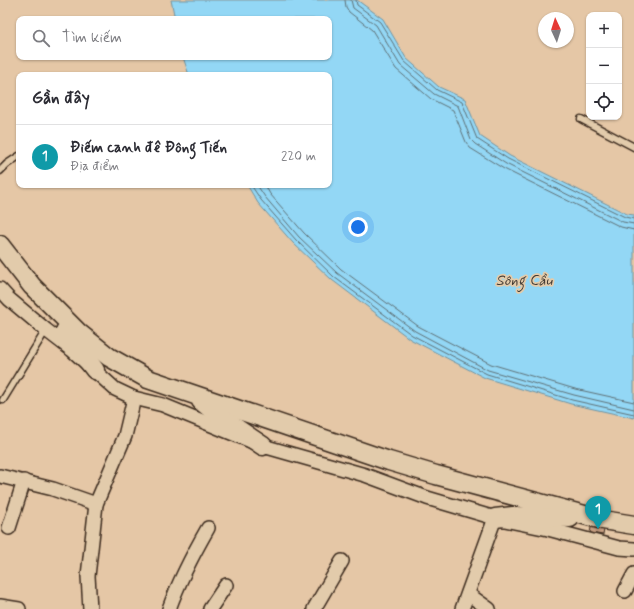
<!DOCTYPE html>
<html lang="vi">
<meta charset="utf-8">
<style>
:root{--surface:#fff;--page:#f7f7f7;--text:#2b2b33;--muted:#7c7c81;--line:#e1e1e2;--accent:#ea580c}
body{margin:0;font-family:Mynerve,sans-serif;background:var(--page);color:var(--text)}
.controls{position:absolute;right:12px;top:12px;display:grid;overflow:hidden;border-radius:8px;box-shadow:0 1px 3px #0004}
.controls button{width:36px;height:36px;display:grid;place-items:center;padding:0;border:0;border-bottom:1px solid var(--line);background:var(--surface);color:var(--text);font:20px sans-serif}
.compass{position:absolute;left:538px;top:12px;width:36px;height:36px;border-radius:50%;background:var(--surface);box-shadow:0 1px 3px #0004;rotate:356deg}
.you{position:absolute;left:358px;top:227px;width:14px;height:14px;margin:-10px;border:3px solid #fff;border-radius:50%;background:#1a73e8;box-shadow:0 0 0 6px #1a73e833}
.badge{display:grid;place-items:center;width:26px;height:26px;border-radius:50%;background:var(--accent);color:#fff;font-size:13px;font-weight:700}
.pin{position:absolute;translate:-50% -33px;filter:drop-shadow(0 1px 2px #0008)}
.pin::after{content:'';position:absolute;top:21px;width:14px;height:12px;background:inherit;clip-path:polygon(0 0,100% 0,50% 100%)}
.list{margin:0;padding:0;list-style:none}
h2{display:flex;justify-content:space-between;align-items:center;height:52px;margin:0;padding:0 16px;font-size:17px}
h2 small{font-size:13px;font-weight:400;color:var(--muted)}
.list li{display:grid;grid-template-columns:26px 1fr auto;gap:12px;align-items:center;box-sizing:border-box;height:64px;padding:0 16px;border-top:1px solid var(--line)}
.list b{display:block;font-size:15px;white-space:nowrap}
.list p{margin:0;font-size:13px;white-space:nowrap;color:var(--muted)}
.list em{font-size:13px;font-style:normal;color:var(--muted)}
.icon{flex:none;width:22px;height:22px;fill:none;stroke:currentColor;stroke-width:2;stroke-linecap:round;stroke-linejoin:round}
.map{position:relative;flex:none;width:634px;height:609px;overflow:hidden}
.search{position:absolute;background:var(--surface);box-shadow:0 1px 3px #0004;left:16px;top:16px;width:316px;height:44px;display:flex;align-items:center;gap:10px;box-sizing:border-box;padding:0 14px;border-radius:8px;color:var(--muted);font-size:15px}
.panel{position:absolute;background:var(--surface);box-shadow:0 1px 3px #0004;left:16px;top:72px;width:316px;height:116px;border-radius:8px}
.map>svg:first-child{display:block}
</style>
<div class="map">
<svg width="634" height="609" viewBox="0 0 634 609">
<rect width="100%" height="100%" fill="#e5c7a6"/>
<filter id="ink" filterUnits="userSpaceOnUse"><feTurbulence type="fractalNoise" baseFrequency=".025" numOctaves="2"/><feDisplacementMap in="SourceGraphic" scale="8" xChannelSelector="R" yChannelSelector="G"/><feConvolveMatrix kernelMatrix="1 2 1 2 8 2 1 2 1" color-interpolation-filters="sRGB"/></filter>
<g filter="url(#ink)">
<polygon fill="#93d7f5" stroke="#70929f" points="171,0 357,0 383,19 406,58 439,87 465,99 480,136 510,156 627,214 634,215 634,418 571,404 485,378 410,339 332,280 293,243 258,203 247,185 329,185 329,75 189,75 183,57 329,57 329,19 175,19"/>
<g fill="none" stroke-linecap="round" stroke-linejoin="round">
<g stroke="#5e6f74" stroke-width="1">
<polyline points="345,0 346,7 349,12 372,30 396,69 431,99 453,110 466,142 470,148 504,169 621,227 634,230"/>
<polyline points="351,0 353,8 376,25 400,65 434,94 458,106 471,140 475,144 506,164 623,222 634,224"/>
<polyline points="356,0 357,5 380,22 404,61 437,90 462,102 477,139 508,159 625,217 634,219"/>
<polyline points="251,185 261,200 296,240 334,277 412,335 487,374 572,400 634,414"/>
<polyline points="257,185 265,197 299,237 337,273 415,331 488,370 574,395 634,409"/>
<polyline points="265,185 270,194 304,233 341,269 418,326 491,364 575,389 634,402"/>
</g>
</g>
<polygon fill="#c9a083" stroke="#3b2a1e" points="592,522 605,525 603,535 590,533"/>
<g fill="none" stroke-linecap="round" stroke-linejoin="round">
<g stroke="#3b2a1e" stroke-width="9">
<g id="lane">
<polyline points="581,119 634,147"/>
<polyline points="0,171 7,164 19,156"/>
<polyline points="3,400 46,330"/>
</g>
</g>
<g stroke="#3b2a1e" stroke-width="16">
<g id="street">
<polyline points="0,289 9,299 46,330 72,350 115,389 134,398 163,405 263,446 365,475 427,498 495,518 548,529 619,548 634,549"/>
<polyline points="0,476 53,489 96,504"/>
<polyline points="9,528 24,481"/>
<polyline points="625,591 634,574"/>
<polyline points="468,594 489,609"/>
<polyline points="0,606 19,609"/>
<polyline points="90,609 88,576 96,504 125,436 134,398"/>
<path d="M169 609C179 581 193 554 208 528"/>
<polyline points="210,609 226,585"/>
<polyline points="314,609 342,561"/>
<polyline points="462,609 495,518"/>
</g>
</g>
<g stroke="#3b2a1e" stroke-width="21">
<g id="secondary">
<polyline points="0,245 32,286 79,333 109,357 148,379 389,461 436,475 603,520 634,525"/>
<polyline points="65,331 95,370"/>
<polyline points="201,401 223,419 263,446"/>
<polyline points="495,518 513,516 570,518"/>
</g>
</g>
<use href="#lane" stroke="#e2cbab" stroke-width="6"/>
<use href="#street" stroke="#e2cbab" stroke-width="13"/>
<use href="#secondary" stroke="#e2cbab" stroke-width="18"/>
</g>
</g>
<g text-anchor="middle" stroke-width="3.5" stroke-linejoin="round" paint-order="stroke">
<g font-size="15" font-style="italic" fill="#443b34" stroke="#e2cbab">
<text x="524" y="285">Sông Cầu</text>
</g>
</g>
</svg>
<div class="controls">
<button>+</button>
<button>−</button>
<button><svg class="icon" aria-label="locate" viewBox="0 0 24 24"><circle cx="12" cy="12" r="6"/><path d="M12 2v4M12 18v4M2 12h4M18 12h4"/></svg></button>
</div>
<svg class="compass" viewBox="-18 -18 36 36"><path d="M0-13l5 13h-10z" fill="#e53935"/><path d="M0 13l5-13h-10z" fill="#7c7c81"/></svg>
<div class="you"></div>
<div class="pin badge" style="left:598px;top:529px;background:#0f9aa8">1</div>
<div class="search"><svg class="icon" aria-label="search" viewBox="0 0 24 24"><circle cx="10" cy="10" r="6"/><path d="M15 15l6 6"/></svg>Tìm kiếm</div>
<section class="panel">
<h2>Gần đây<small></small></h2>
<ul class="list">
<li><span class="badge" style="background:#0f9aa8">1</span><div><b>Điếm canh đê Đông Tiến</b><p>Địa điểm</p></div><em>220 m</em></li>
</ul>
</section>
</div>
